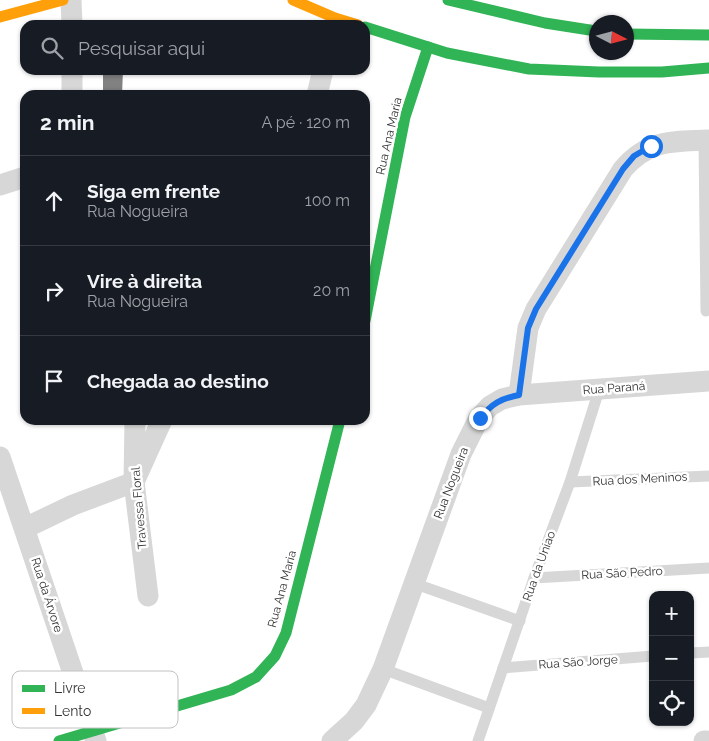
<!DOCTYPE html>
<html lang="pt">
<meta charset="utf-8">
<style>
:root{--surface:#171b24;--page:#242831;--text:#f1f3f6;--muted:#9ea1a6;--line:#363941}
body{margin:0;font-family:Raleway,sans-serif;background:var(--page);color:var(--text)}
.controls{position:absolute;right:15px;bottom:15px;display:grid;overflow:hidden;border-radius:10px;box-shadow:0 1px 4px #0004}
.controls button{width:45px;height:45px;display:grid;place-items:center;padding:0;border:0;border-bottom:1px solid var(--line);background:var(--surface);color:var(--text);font:25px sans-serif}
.compass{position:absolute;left:589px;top:15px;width:45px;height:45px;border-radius:50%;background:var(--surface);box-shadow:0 1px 4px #0004;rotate:96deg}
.stop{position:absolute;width:15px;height:15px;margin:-11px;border:4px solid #1a73e8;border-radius:50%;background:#fff}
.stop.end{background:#1a73e8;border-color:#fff;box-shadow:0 1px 5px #0008}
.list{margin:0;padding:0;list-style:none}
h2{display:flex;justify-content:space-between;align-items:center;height:65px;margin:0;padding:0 20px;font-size:21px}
h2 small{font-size:16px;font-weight:400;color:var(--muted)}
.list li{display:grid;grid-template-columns:32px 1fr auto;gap:15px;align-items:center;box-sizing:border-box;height:90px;padding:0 20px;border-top:1px solid var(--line)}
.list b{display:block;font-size:19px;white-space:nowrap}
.list p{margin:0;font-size:16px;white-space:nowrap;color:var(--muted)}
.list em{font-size:16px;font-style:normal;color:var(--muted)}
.icon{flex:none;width:28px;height:28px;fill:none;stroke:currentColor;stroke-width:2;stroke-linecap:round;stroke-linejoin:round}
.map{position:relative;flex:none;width:709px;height:741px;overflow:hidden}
.search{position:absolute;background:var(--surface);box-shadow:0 1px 4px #0004;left:20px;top:20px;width:350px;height:55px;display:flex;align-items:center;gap:12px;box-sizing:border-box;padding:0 18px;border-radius:15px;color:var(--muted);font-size:19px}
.panel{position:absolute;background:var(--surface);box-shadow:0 1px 4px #0004;left:20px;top:90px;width:350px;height:335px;border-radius:15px}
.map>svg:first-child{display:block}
</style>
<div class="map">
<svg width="709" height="741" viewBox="0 0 709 741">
<rect width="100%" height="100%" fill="#fff"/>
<polygon fill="#818181" points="103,70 123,70 122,95 103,95"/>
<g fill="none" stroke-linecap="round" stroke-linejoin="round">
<g stroke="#d7d7d7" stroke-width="11">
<polyline points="704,140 706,311"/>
<polyline points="570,482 709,476"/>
<polyline points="534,578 709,568"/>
<polyline points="413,583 520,621"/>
<polyline points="690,653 709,652"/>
<polyline points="503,668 653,656"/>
<polyline points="383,669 489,708"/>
<polyline points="478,741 534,578 570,482 599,390"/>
</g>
<g stroke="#d7d7d7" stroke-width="21">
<polyline points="71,0 72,25"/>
<polyline points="72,70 72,95"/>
<polyline points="317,95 323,70"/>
<polyline points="0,185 25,177"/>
<path d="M519 395 528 328 536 309 623 169C648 140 672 141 709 140"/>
<polyline points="135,420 134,482 148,596"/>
<polyline points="0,457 96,741"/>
<polyline points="25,528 73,505 134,482 162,420"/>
<polyline points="332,741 354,721 366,705 383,669 461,454 479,418 490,406 502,399 519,395 709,381"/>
<polyline points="704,741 707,741"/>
</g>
<g stroke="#30b455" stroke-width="11">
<polyline points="448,0 545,23 596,31"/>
<polyline points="365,27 447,53 529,69 599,72 662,72 709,68"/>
<polyline points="626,34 709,35"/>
<polyline points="365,321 405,117 428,47"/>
<polyline points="59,741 231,690 256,677 275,656 286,633 340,420"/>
</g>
<g stroke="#ff9f0a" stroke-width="11">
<polyline points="293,0 335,18 358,25"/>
<polyline points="0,17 63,0"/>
</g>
</g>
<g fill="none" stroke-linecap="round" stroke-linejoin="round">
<path stroke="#1a73e8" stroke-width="6" d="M480 418C493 403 500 399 519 395L528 328 536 309 623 169 634 156 651 146"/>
</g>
<g text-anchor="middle" stroke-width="5" stroke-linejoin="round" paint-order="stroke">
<g font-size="12" fill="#333" stroke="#fff">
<text transform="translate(389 136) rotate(-77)" y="4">Rua Ana Maria</text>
<text transform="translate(614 388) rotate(-4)" y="4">Rua Paraná</text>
<text transform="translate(640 479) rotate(-3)" y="4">Rua dos Meninos</text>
<text transform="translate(451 483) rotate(-69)" y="4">Rua Nogueira</text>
<text transform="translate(139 508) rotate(-95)" y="4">Travessa Floral</text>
<text transform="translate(539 566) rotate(-70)" y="4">Rua da Uniao</text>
<text transform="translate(622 573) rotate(-3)" y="4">Rua São Pedro</text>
<text transform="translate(282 589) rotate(-75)" y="4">Rua Ana Maria</text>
<text transform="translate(47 595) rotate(72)" y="4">Rua da Árvore</text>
<text transform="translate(578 662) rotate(-4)" y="4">Rua São Jorge</text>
</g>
</g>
<rect x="12" y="671" width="166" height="57" rx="8" fill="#fff" stroke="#c2c2c2" stroke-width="1"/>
<rect x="22" y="685" width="23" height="7" fill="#30b455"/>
<rect x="22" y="708" width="23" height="6" fill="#ff9f0a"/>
<g font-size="14" fill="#333">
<text x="54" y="693">Livre</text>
<text x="54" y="716">Lento</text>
</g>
</svg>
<div class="controls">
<button>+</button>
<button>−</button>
<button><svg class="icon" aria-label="locate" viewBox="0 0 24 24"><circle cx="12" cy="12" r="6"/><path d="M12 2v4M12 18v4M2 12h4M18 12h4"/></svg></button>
</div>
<svg class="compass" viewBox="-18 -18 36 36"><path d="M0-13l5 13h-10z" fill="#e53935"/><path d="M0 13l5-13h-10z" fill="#9ea1a6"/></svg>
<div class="stop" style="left:651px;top:146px"></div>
<div class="stop end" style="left:480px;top:418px"></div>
<div class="search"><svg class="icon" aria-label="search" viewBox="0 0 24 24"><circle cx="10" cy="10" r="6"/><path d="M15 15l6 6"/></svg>Pesquisar aqui</div>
<section class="panel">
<h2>2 min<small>A pé · 120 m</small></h2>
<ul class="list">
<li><svg class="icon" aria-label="ahead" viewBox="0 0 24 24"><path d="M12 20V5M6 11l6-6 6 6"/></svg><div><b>Siga em frente</b><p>Rua Nogueira</p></div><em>100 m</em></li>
<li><svg class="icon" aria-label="right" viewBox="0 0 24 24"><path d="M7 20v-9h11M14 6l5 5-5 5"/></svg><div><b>Vire à direita</b><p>Rua Nogueira</p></div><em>20 m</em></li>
<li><svg class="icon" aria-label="arrive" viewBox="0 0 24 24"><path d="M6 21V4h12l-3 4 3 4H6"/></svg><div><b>Chegada ao destino</b></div></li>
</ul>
</section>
</div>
